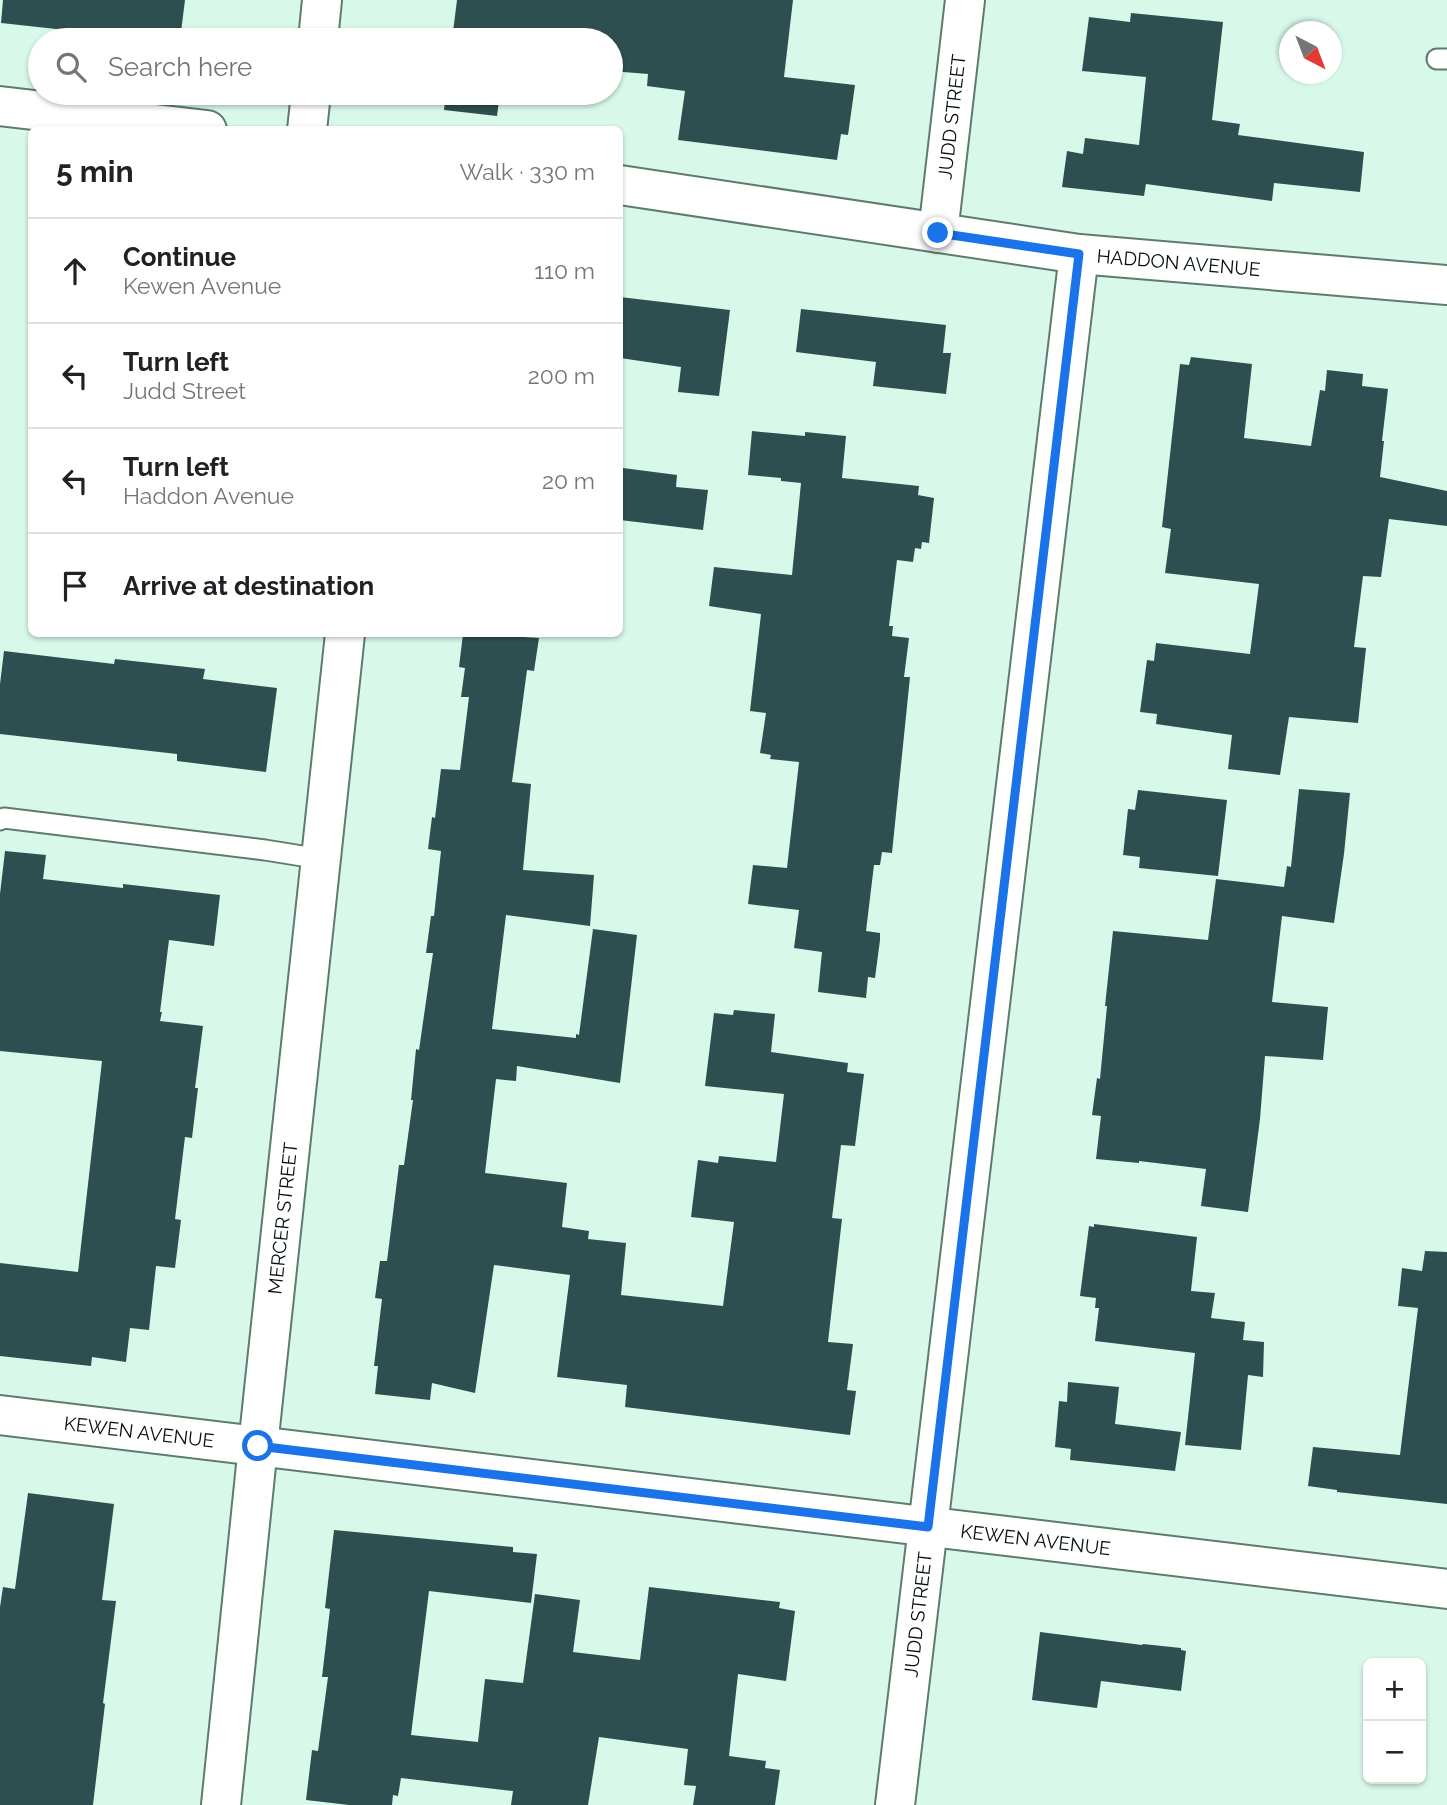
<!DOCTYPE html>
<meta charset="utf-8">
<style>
:root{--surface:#fff;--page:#f2f2f2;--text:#202124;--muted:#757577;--line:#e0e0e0}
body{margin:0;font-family:Raleway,sans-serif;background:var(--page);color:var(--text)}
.controls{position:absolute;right:21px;bottom:21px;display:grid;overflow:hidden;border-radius:10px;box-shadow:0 2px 5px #0004}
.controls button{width:63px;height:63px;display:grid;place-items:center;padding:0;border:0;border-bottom:2px solid var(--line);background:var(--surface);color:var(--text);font:35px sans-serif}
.compass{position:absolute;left:1279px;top:21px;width:63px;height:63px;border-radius:50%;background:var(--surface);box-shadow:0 2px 5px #0004;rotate:138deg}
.stop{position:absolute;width:21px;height:21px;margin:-16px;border:5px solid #1a73e8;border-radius:50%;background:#fff}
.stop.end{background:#1a73e8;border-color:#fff;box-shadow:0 2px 7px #0008}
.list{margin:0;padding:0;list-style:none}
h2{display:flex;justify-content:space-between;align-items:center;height:91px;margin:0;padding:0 28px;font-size:30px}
h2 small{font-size:23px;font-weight:400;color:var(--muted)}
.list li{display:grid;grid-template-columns:46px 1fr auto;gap:21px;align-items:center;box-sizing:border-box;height:105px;padding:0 28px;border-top:2px solid var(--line)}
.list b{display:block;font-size:26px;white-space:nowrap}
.list p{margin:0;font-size:23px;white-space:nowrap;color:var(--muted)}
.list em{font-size:23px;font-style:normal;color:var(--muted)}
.icon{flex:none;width:38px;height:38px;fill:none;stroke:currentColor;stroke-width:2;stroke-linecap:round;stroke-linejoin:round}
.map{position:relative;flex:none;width:1447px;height:1805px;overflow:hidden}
.search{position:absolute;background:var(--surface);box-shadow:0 2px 5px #0004;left:28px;top:28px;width:595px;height:77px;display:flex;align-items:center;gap:18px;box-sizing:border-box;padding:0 24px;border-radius:38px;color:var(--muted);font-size:26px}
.panel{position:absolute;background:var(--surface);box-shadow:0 2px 5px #0004;left:28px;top:126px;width:595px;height:511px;border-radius:10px}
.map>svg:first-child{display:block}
</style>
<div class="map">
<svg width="1447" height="1805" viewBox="0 0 1447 1805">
<rect width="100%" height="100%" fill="#d8f9ea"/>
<g fill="#2e4f50">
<polygon points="3,0 185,0 180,40 92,40 93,33 1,23"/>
<polygon points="457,0 793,0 784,77 855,85 848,135 841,134 837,160 678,140 685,91 647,86 648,74 611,71 611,40 452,40"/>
<polygon points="1131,13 1223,22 1212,120 1240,124 1238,135 1364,152 1360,192 1274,183 1272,201 1146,184 1144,196 1062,187 1067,151 1083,154 1085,138 1139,145 1146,77 1082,71 1089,17 1130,22"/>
<polygon points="446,93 500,93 497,116 444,110"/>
<polygon points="620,297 730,310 719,396 678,392 681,367 620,358"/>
<polygon points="801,309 946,325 943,353 951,353 946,394 873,386 876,362 796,352"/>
<polygon points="1191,357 1252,364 1244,438 1311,446 1320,390 1325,391 1327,370 1363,374 1362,386 1388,389 1382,441 1384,441 1380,477 1447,491 1447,526 1389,519 1381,577 1363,576 1354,647 1366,648 1358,723 1289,717 1280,775 1228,769 1232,735 1156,724 1157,714 1140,712 1147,660 1154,661 1156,643 1250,654 1259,584 1165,573 1171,529 1162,527 1180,364 1189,365"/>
<polygon points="752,431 805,436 805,432 846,436 842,478 919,486 918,495 934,498 929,543 922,542 921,549 915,548 913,562 897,560 889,626 893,626 892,636 909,638 904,677 910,677 892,853 882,852 880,865 874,865 866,931 880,933 880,940 875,978 868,977 866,998 818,992 822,952 794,948 799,910 748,904 753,865 787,868 799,762 770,759 771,755 760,753 766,713 750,711 761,614 709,606 714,567 792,575 801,483 781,481 781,478 748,475"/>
<polygon points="623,468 677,475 676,487 708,490 703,530 620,520 620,495"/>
<polygon points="463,634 524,634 524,637 539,638 534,671 527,670 512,782 531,784 523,870 594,875 590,926 506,915 492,1029 576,1038 576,1034 579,1035 593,929 637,935 620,1083 517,1066 516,1081 496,1079 485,1173 567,1183 562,1227 589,1231 588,1239 626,1243 621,1295 723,1306 734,1222 691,1217 698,1160 718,1163 719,1156 776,1162 784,1094 705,1086 714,1013 733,1015 734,1010 775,1014 771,1052 848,1063 847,1072 864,1074 855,1146 841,1145 832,1218 842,1219 828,1342 853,1344 847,1390 856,1391 850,1435 625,1407 627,1385 557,1377 570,1275 494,1265 475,1393 432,1383 430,1400 375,1394 378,1366 374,1366 382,1299 375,1298 380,1261 387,1261 399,1165 404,1165 413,1100 411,1100 416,1049 419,1050 433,953 426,953 431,916 434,916 441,851 428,849 432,817 435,818 441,769 460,770 469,697 461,697 465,668 459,667"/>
<polygon points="4,651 114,664 115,659 205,669 203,679 277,688 266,772 177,761 177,754 0,734 0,684"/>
<polygon points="1299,789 1350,793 1344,854 1334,923 1282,916 1272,1002 1328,1007 1323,1060 1265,1056 1260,1119 1248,1212 1201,1206 1206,1169 1139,1161 1139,1163 1096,1159 1101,1116 1092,1115 1097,1078 1100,1079 1107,1006 1105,1006 1113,931 1208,940 1216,879 1284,887 1287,866 1291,867"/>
<polygon points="1138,790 1227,800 1218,876 1139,868 1140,857 1123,855 1128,809 1135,810"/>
<polygon points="5,851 46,855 43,879 123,888 123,884 220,895 214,946 169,940 160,1012 162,1012 160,1021 203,1026 195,1088 198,1088 192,1138 185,1137 175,1219 181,1220 175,1268 156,1266 149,1330 130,1328 126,1362 92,1357 91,1366 0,1356 0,1263 78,1272 102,1061 0,1051 0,894"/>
<polygon points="1094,1224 1197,1237 1191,1291 1215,1293 1211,1318 1245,1322 1243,1340 1264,1342 1263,1377 1248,1375 1241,1450 1185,1445 1195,1353 1095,1341 1099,1308 1095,1308 1096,1298 1080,1296 1089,1226 1094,1227"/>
<polygon points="1425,1251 1447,1252 1447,1504 1337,1492 1337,1490 1308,1486 1313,1447 1400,1455 1418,1308 1398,1306 1402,1268 1422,1271"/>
<polygon points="1068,1382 1119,1387 1115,1424 1181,1432 1175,1471 1070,1460 1071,1449 1055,1447 1059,1401 1067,1402"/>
<polygon points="28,1493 114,1504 102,1600 116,1601 103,1703 105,1704 93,1805 0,1805 0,1607 3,1587 15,1589"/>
<polygon points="334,1530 513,1547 513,1552 537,1554 531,1603 429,1591 411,1735 478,1742 485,1679 523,1683 535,1594 580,1600 573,1652 640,1660 649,1587 780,1602 779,1608 795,1611 786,1681 738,1674 729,1756 766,1761 765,1768 780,1770 775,1805 693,1805 696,1786 684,1785 688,1749 599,1737 588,1805 511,1805 513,1791 401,1778 398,1796 393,1795 392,1805 349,1805 306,1800 312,1750 318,1751 328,1677 322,1677 330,1609 325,1608"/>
<polygon points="1040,1632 1142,1645 1143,1644 1181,1648 1181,1650 1186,1651 1181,1691 1101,1681 1097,1708 1032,1700"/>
</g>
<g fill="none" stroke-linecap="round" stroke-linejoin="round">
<g stroke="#5e7b6e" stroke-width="23">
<g id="service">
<polyline points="1437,59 1447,59"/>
<polyline points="0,820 4,818 265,850 321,859"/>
</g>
</g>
<g stroke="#5e7b6e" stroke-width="42">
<g id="minor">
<polyline points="318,40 322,0"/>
<polyline points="0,106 207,130"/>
<polyline points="307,130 311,93"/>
<path id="s1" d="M620 185 1079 254 1447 285"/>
<path id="s2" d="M938 233 965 0"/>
<path id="s3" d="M0 1415 1447 1589"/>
<path id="s4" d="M221 1805 258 1446 345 634"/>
<path id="s5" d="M895 1805 1079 254"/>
</g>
</g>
<use href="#service" stroke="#fff" stroke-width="19"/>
<use href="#minor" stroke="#fff" stroke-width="38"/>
</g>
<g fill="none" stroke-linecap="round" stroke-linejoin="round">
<polyline stroke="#1a73e8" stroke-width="9" points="258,1446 928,1527 1079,254 938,233"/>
</g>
<g text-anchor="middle" stroke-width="7" stroke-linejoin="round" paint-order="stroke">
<g font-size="19" fill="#050f0b" stroke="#d8f9ea">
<text dy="7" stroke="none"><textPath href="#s2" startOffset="117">JUDD STREET</textPath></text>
<text dy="7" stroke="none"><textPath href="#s1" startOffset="564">HADDON AVENUE</textPath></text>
<text dy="7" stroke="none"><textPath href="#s4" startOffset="590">MERCER STREET</textPath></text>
<text dy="7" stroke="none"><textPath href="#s3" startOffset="140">KEWEN AVENUE</textPath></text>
<text dy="7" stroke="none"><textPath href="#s3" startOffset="1043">KEWEN AVENUE</textPath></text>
<text dy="7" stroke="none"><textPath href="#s5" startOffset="192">JUDD STREET</textPath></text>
</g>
</g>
</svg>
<div class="controls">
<button>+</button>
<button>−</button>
</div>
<svg class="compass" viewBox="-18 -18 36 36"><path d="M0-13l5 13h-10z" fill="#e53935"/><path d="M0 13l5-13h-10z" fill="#757577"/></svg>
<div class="stop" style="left:258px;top:1446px"></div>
<div class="stop end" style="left:938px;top:233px"></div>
<div class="search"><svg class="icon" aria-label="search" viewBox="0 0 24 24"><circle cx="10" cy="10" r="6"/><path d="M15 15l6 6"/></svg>Search here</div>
<section class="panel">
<h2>5 min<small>Walk · 330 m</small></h2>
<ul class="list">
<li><svg class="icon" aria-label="ahead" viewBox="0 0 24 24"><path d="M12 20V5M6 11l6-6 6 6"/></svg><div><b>Continue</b><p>Kewen Avenue</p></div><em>110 m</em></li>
<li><svg class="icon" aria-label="left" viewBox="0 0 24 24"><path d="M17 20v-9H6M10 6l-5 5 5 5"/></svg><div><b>Turn left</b><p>Judd Street</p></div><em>200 m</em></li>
<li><svg class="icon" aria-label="left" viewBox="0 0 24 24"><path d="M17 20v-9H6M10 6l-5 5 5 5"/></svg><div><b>Turn left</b><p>Haddon Avenue</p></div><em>20 m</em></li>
<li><svg class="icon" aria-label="arrive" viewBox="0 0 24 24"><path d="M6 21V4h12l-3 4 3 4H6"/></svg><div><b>Arrive at destination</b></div></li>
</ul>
</section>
</div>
